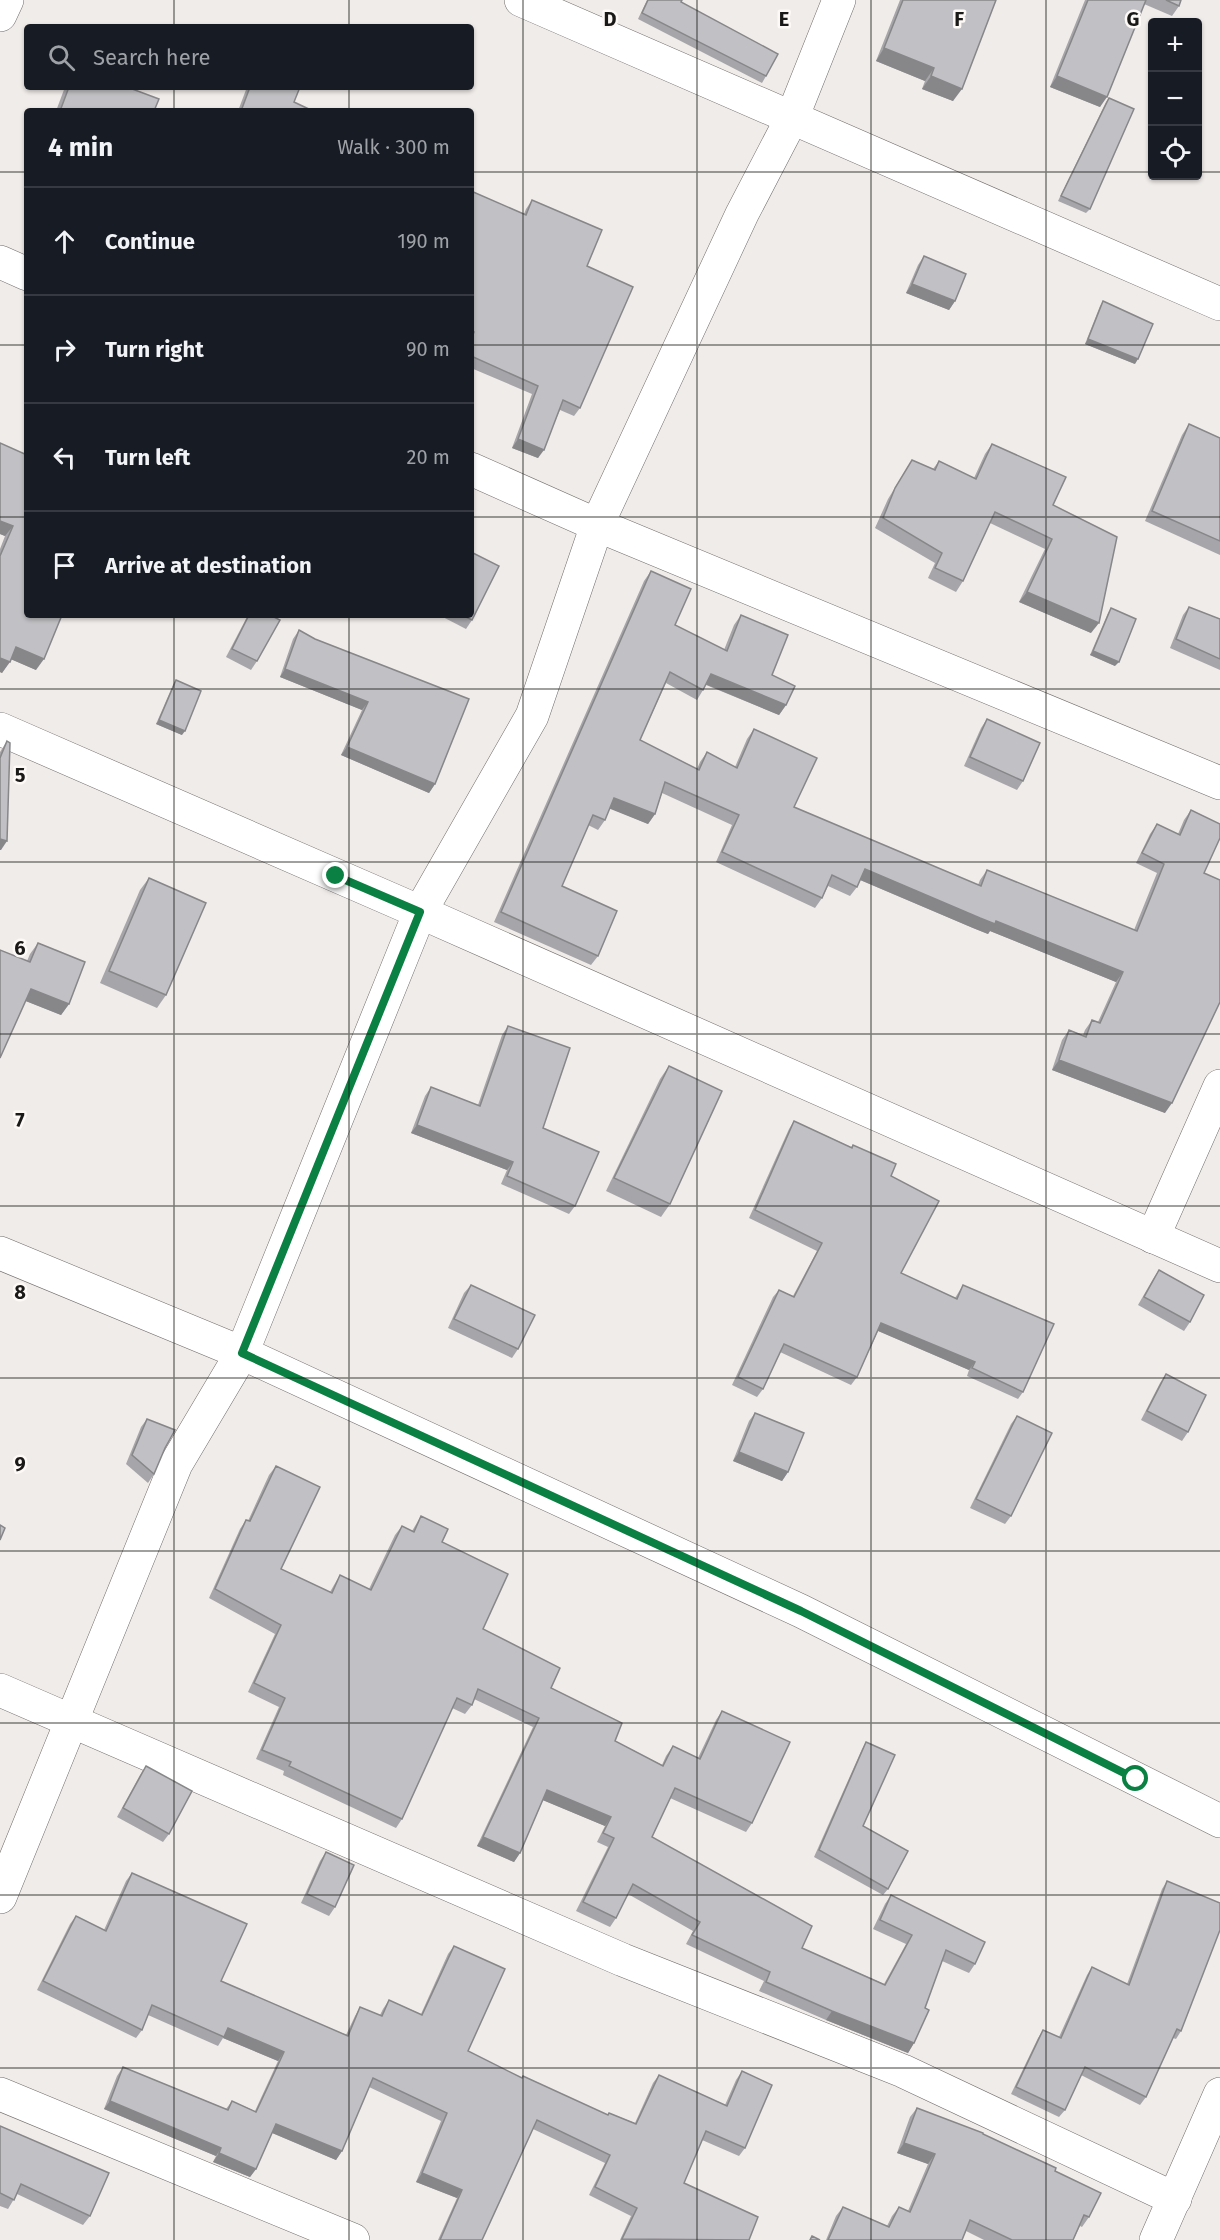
<!DOCTYPE html>
<meta charset="utf-8">
<style>
:root{--surface:#171b24;--page:#242831;--text:#f1f3f6;--muted:#9ea1a6;--line:#363941}
body{margin:0;font-family:"Fira Sans",sans-serif;background:var(--page);color:var(--text)}
.controls{position:absolute;right:18px;top:18px;display:grid;overflow:hidden;border-radius:6px;box-shadow:0 2px 4px #0004}
.controls button{width:54px;height:54px;display:grid;place-items:center;padding:0;border:0;border-bottom:2px solid var(--line);background:var(--surface);color:var(--text);font:30px sans-serif}
.stop{position:absolute;width:18px;height:18px;margin:-14px;border:4px solid #0b8043;border-radius:50%;background:#fff}
.stop.end{background:#0b8043;border-color:#fff;box-shadow:0 2px 6px #0008}
.list{margin:0;padding:0;list-style:none}
h2{display:flex;justify-content:space-between;align-items:center;height:78px;margin:0;padding:0 24px;font-size:26px}
h2 small{font-size:20px;font-weight:400;color:var(--muted)}
.list li{display:grid;grid-template-columns:39px 1fr auto;gap:18px;align-items:center;box-sizing:border-box;height:108px;padding:0 24px;border-top:2px solid var(--line)}
.list b{display:block;font-size:22px;white-space:nowrap}
.list em{font-size:20px;font-style:normal;color:var(--muted)}
.icon{flex:none;width:33px;height:33px;fill:none;stroke:currentColor;stroke-width:2;stroke-linecap:round;stroke-linejoin:round}
.map{position:relative;flex:none;width:1220px;height:2240px;overflow:hidden}
.search{position:absolute;background:var(--surface);box-shadow:0 2px 4px #0004;left:24px;top:24px;width:450px;height:66px;display:flex;align-items:center;gap:15px;box-sizing:border-box;padding:0 21px;border-radius:6px;color:var(--muted);font-size:22px}
.panel{position:absolute;background:var(--surface);box-shadow:0 2px 4px #0004;left:24px;top:108px;width:450px;height:510px;border-radius:6px}
.map>svg:first-child{display:block}
</style>
<div class="map">
<svg width="1220" height="2240" viewBox="0 0 1220 2240">
<rect width="100%" height="100%" fill="#f0ece9"/>
<g fill="none" stroke-linecap="round" stroke-linejoin="round">
<g stroke="#716d6b" stroke-width="34">
<g id="minor">
<polyline points="521,0 1220,304"/>
<polyline points="0,15 7,0"/>
<polyline points="0,262 27,274"/>
<polyline points="471,469 597,525 1220,783"/>
<polyline points="0,729 420,912 1220,1266"/>
<polyline points="1153,1237 1220,1086"/>
<polyline points="0,1253 242,1353 801,1611 1220,1821"/>
<polyline points="0,1690 623,1960 903,2071 1175,2199"/>
<polyline points="0,1897 176,1464 242,1353 420,912 532,716 597,525 742,214 792,118 839,0"/>
<polyline points="0,2094 353,2240"/>
<polyline points="1156,2240 1220,2094"/>
</g>
</g>
<use href="#minor" stroke="#fff" stroke-width="33"/>
</g>
<g fill="#a6a5a9">
<polygon points="647,0 682,0 681,2 766,76 762,83 638,19"/>
<polygon points="900,0 996,0 953,101 922,89 925,81 876,61"/>
<polygon points="1085,0 1181,0 1179,6 1172,16 1144,4 1100,107 1050,87"/>
<polygon points="65,87 127,87 154,111 56,111"/>
<polygon points="247,87 300,87 294,102 313,111 238,111"/>
<polygon points="1109,98 1090,209 1086,213 1058,201 1106,102"/>
<polygon points="471,191 524,214 526,209 532,200 587,266 580,408 574,416 560,410 538,458 512,448 532,394 471,368"/>
<polygon points="924,256 955,301 949,310 906,293 918,265"/>
<polygon points="1103,301 1135,364 1085,344 1100,306"/>
<polygon points="1189,424 1220,438 1220,555 1145,521 1182,435"/>
<polygon points="0,443 36,670 11,659 2,673 0,672 0,549 5,536 0,534"/>
<polygon points="992,444 1053,505 1091,633 1019,602 1045,549 990,523 963,581 956,592 928,578 935,563 875,528 888,499 912,460 933,469 939,461 974,478 985,454"/>
<polygon points="651,571 675,625 724,650 734,625 741,615 772,675 786,705 779,715 706,685 697,700 666,683 640,740 697,769 700,762 707,752 735,767 747,739 754,729 794,807 978,885 980,880 987,870 1134,930 1157,873 1136,863 1150,834 1157,824 1178,834 1184,820 1191,810 1204,873 1165,1113 1052,1070 1062,1040 1069,1030 1083,1035 1085,1030 1092,1020 1098,1022 1116,982 990,931 988,934 973,928 860,880 857,887 850,896 828,886 822,898 815,908 716,862 732,825 662,793 655,814 648,824 610,808 605,820 598,830 588,825 562,886 598,956 591,965 494,922 644,581"/>
<polygon points="1189,607 1220,619 1220,670 1170,648 1183,615"/>
<polygon points="1111,608 1115,666 1090,655 1108,613"/>
<polygon points="248,615 270,615 257,661 251,670 226,657"/>
<polygon points="439,615 471,615 472,620 466,629"/>
<polygon points="299,630 315,639 435,784 429,793 341,755 362,710 280,677 293,639"/>
<polygon points="176,680 182,735 156,724 173,685"/>
<polygon points="987,719 1023,781 1017,790 964,766 981,728"/>
<polygon points="7,741 1,850 0,850 0,752"/>
<polygon points="149,878 166,995 157,1008 100,983 140,890"/>
<polygon points="38,943 69,1004 61,1015 26,1001 27,961 30,954"/>
<polygon points="508,1026 543,1128 575,1206 569,1214 501,1184 507,1170 411,1133 425,1096 431,1087 478,1105 502,1035"/>
<polygon points="669,1066 670,1204 661,1217 606,1191 660,1079"/>
<polygon points="794,1121 851,1147 853,1145 891,1176 901,1273 955,1298 963,1285 1023,1392 1018,1399 967,1376 969,1370 878,1331 857,1377 851,1385 780,1352 763,1389 757,1397 732,1385 773,1297 779,1290 793,1296 817,1251 749,1218 789,1129"/>
<polygon points="1159,1270 1190,1322 1184,1331 1138,1305 1153,1279"/>
<polygon points="471,1285 518,1349 512,1358 448,1328 464,1293"/>
<polygon points="1166,1374 1188,1432 1182,1441 1141,1420 1160,1383"/>
<polygon points="755,1413 788,1472 782,1481 733,1461 749,1421"/>
<polygon points="1017,1416 1011,1516 1005,1524 970,1508 1011,1424"/>
<polygon points="147,1419 165,1448 154,1474 148,1483 126,1464 141,1427"/>
<polygon points="276,1466 281,1569 330,1592 334,1585 340,1575 369,1589 395,1535 402,1526 412,1531 421,1516 442,1542 483,1629 551,1688 615,1741 662,1765 666,1756 673,1746 698,1758 716,1720 722,1711 752,1823 746,1832 670,1798 652,1837 802,1948 884,1984 906,1944 873,1929 885,1904 891,1895 975,1964 969,1973 942,1961 925,2008 914,2043 908,2053 826,2020 759,1991 764,1981 686,1944 693,1931 628,1894 616,1918 610,1927 576,1911 608,1847 597,1842 605,1826 543,1800 520,1853 514,1862 477,1846 533,1727 474,1699 472,1705 465,1714 452,1708 402,1819 396,1828 283,1775 284,1771 256,1759 279,1707 248,1692 275,1634 209,1598 240,1529 246,1520 248,1521 269,1475"/>
<polygon points="866,1742 863,1826 888,1889 883,1895 814,1857 862,1749"/>
<polygon points="146,1766 169,1834 163,1842 117,1817 140,1775"/>
<polygon points="326,1852 335,1907 329,1916 301,1903 320,1861"/>
<polygon points="132,1873 221,1981 346,2035 355,2016 360,2007 380,2015 383,2009 389,2000 421,2014 448,1954 454,1946 468,2051 522,2078 523,2076 607,2115 609,2113 635,2123 653,2083 659,2075 725,2105 736,2080 742,2071 745,2148 739,2156 702,2140 684,2183 749,2240 620,2240 631,2216 589,2195 605,2163 533,2129 482,2240 438,2240 457,2198 416,2182 441,2121 369,2087 342,2151 336,2160 272,2133 256,2169 250,2177 213,2162 216,2156 104,2109 117,2076 123,2067 226,2109 232,2101 255,2111 278,2061 223,2038 218,2046 148,2015 142,2030 136,2038 37,1990 70,1924 76,1916 104,1930 126,1881"/>
<polygon points="1167,1881 1181,2031 1176,2039 1173,2038 1146,2097 1140,2105 1081,2075 1065,2110 1059,2117 1011,2094 1038,2038 1043,2030 1059,2037 1087,1975 1092,1967 1127,1984 1162,1889"/>
<polygon points="917,2108 983,2134 1055,2171 1089,2217 1082,2227 1080,2226 1073,2240 984,2240 966,2231 962,2240 826,2240 836,2216 843,2207 887,2226 892,2216 899,2207 908,2211 928,2164 897,2153 910,2117"/>
<polygon points="0,2126 90,2216 83,2225 17,2194 8,2209 0,2206"/>
</g>
<g fill="#878689">
<polygon points="884,48 934,68 925,81 876,61"/>
<polygon points="931,76 962,89 953,101 922,89"/>
<polygon points="1057,76 1107,97 1100,107 1050,87"/>
<polygon points="912,284 955,301 949,310 906,293"/>
<polygon points="1088,339 1138,359 1135,364 1085,344"/>
<polygon points="518,439 544,450 538,458 512,448"/>
<polygon points="0,521 13,526 5,536 0,534"/>
<polygon points="1027,592 1099,623 1091,633 1019,602"/>
<polygon points="16,647 44,659 36,670 8,658"/>
<polygon points="1093,651 1119,662 1115,666 1090,655"/>
<polygon points="0,658 10,662 2,673 0,672"/>
<polygon points="285,669 368,702 362,710 280,677"/>
<polygon points="711,674 786,705 779,715 705,684"/>
<polygon points="159,720 185,731 182,735 156,724"/>
<polygon points="347,747 435,784 429,793 341,755"/>
<polygon points="614,798 655,814 648,824 608,808"/>
<polygon points="0,839 7,841 1,850 0,850"/>
<polygon points="865,869 996,921 1123,972 1116,982 990,931 988,934 973,928 858,879"/>
<polygon points="31,989 69,1004 61,1015 23,1000"/>
<polygon points="1059,1060 1172,1103 1165,1113 1052,1070"/>
<polygon points="417,1125 513,1162 507,1170 411,1133"/>
<polygon points="881,1323 975,1362 969,1370 876,1330"/>
<polygon points="739,1452 788,1472 782,1481 733,1461"/>
<polygon points="547,1790 611,1817 605,1826 540,1799"/>
<polygon points="483,1837 520,1853 514,1862 477,1846"/>
<polygon points="832,2011 914,2043 908,2053 826,2020"/>
<polygon points="228,2028 284,2052 278,2061 223,2038"/>
<polygon points="110,2101 221,2148 216,2156 104,2109"/>
<polygon points="276,2124 342,2151 336,2160 270,2132"/>
<polygon points="904,2143 935,2154 928,2164 897,2153"/>
<polygon points="219,2153 256,2169 250,2177 213,2162"/>
<polygon points="422,2173 462,2190 457,2198 416,2182"/>
</g>
<g fill="#c1c0c4" stroke="#878689" stroke-width="1.5">
<polygon points="648,0 682,0 681,2 778,54 766,76 642,13"/>
<polygon points="903,0 996,0 962,89 931,76 934,68 884,48"/>
<polygon points="1088,0 1146,0 1107,97 1057,76"/>
<polygon points="1166,0 1181,0 1179,6"/>
<polygon points="69,87 127,87 159,99 154,111 60,111"/>
<polygon points="250,87 300,87 294,102 313,111 241,111"/>
<polygon points="1109,98 1134,109 1090,209 1061,196"/>
<polygon points="471,191 526,215 532,200 602,230 587,266 633,287 580,408 563,400 544,450 518,439 538,386 471,356 471,340 474,332 471,331"/>
<polygon points="924,256 966,274 955,301 912,284"/>
<polygon points="1103,301 1153,324 1138,359 1088,339"/>
<polygon points="1189,424 1220,438 1220,541 1152,511"/>
<polygon points="0,443 27,455 27,615 62,615 44,659 16,647 10,662 0,658 0,556 13,526 0,521"/>
<polygon points="992,444 1066,477 1053,505 1117,537 1099,623 1027,592 1052,539 995,512 963,581 935,568 942,553 883,518 895,488 912,460 935,470 939,461 976,479"/>
<polygon points="471,552 499,566 472,620 462,615 471,615"/>
<polygon points="651,571 691,589 675,625 727,651 741,615 788,635 772,675 795,686 786,705 711,674 703,690 670,672 640,740 699,770 707,752 737,768 754,729 817,758 794,807 981,886 987,870 1137,931 1164,864 1142,853 1157,824 1180,835 1191,810 1220,824 1220,838 1204,873 1220,880 1220,1002 1172,1103 1059,1060 1069,1030 1086,1037 1092,1020 1100,1023 1123,972 996,921 995,924 980,918 865,869 857,887 832,875 822,898 722,852 739,815 665,782 655,814 614,798 605,820 593,815 562,886 617,911 598,956 501,912"/>
<polygon points="1189,607 1220,619 1220,659 1176,639"/>
<polygon points="1111,608 1136,619 1119,662 1093,651"/>
<polygon points="249,615 270,615 280,620 257,661 232,649"/>
<polygon points="299,630 315,639 469,699 435,784 347,747 368,702 285,669"/>
<polygon points="176,680 201,691 185,731 159,720"/>
<polygon points="987,719 1040,743 1023,781 970,757"/>
<polygon points="7,741 10,743 7,841 0,839 0,758"/>
<polygon points="149,878 206,903 166,995 109,971"/>
<polygon points="38,943 85,962 69,1004 31,989 0,1058 0,950 30,962"/>
<polygon points="508,1026 570,1048 543,1128 599,1152 575,1206 507,1176 513,1162 417,1125 431,1087 480,1106"/>
<polygon points="669,1066 722,1091 670,1204 614,1178"/>
<polygon points="794,1121 852,1148 853,1145 896,1164 891,1176 939,1201 901,1273 957,1299 963,1285 1054,1324 1023,1392 972,1368 975,1362 881,1323 857,1377 784,1344 763,1389 738,1377 779,1290 794,1297 822,1243 755,1210"/>
<polygon points="1159,1270 1204,1295 1190,1322 1144,1297"/>
<polygon points="471,1285 535,1315 518,1349 454,1319"/>
<polygon points="1166,1374 1206,1395 1188,1432 1147,1411"/>
<polygon points="755,1413 804,1433 788,1472 739,1452"/>
<polygon points="1017,1416 1052,1433 1011,1516 976,1499"/>
<polygon points="147,1419 175,1430 165,1448 154,1474 132,1455"/>
<polygon points="276,1466 320,1487 281,1569 332,1593 340,1575 371,1590 402,1526 414,1532 421,1516 448,1529 442,1542 508,1574 483,1629 560,1668 551,1688 622,1723 615,1741 663,1766 673,1746 700,1759 722,1711 790,1742 752,1823 675,1788 652,1837 812,1926 802,1948 885,1985 912,1935 880,1920 891,1895 985,1942 975,1964 946,1950 925,2008 929,2010 914,2043 832,2011 766,1982 770,1972 692,1935 700,1922 633,1884 616,1918 583,1902 614,1838 603,1833 611,1817 547,1790 520,1853 483,1837 539,1718 478,1689 472,1705 457,1698 402,1819 289,1766 291,1762 262,1750 285,1698 254,1683 281,1625 215,1589 246,1520 250,1521"/>
<polygon points="0,1525 5,1528 0,1540"/>
<polygon points="866,1742 895,1755 863,1826 908,1851 888,1889 819,1850"/>
<polygon points="146,1766 192,1791 169,1834 123,1808"/>
<polygon points="326,1852 354,1865 335,1907 307,1894"/>
<polygon points="132,1873 247,1924 221,1981 348,2036 360,2007 382,2016 389,2000 422,2015 454,1946 505,1969 468,2051 522,2078 523,2076 608,2115 609,2113 636,2124 659,2075 727,2106 742,2071 772,2085 745,2148 706,2131 684,2183 758,2217 749,2240 622,2239 637,2208 595,2187 610,2155 537,2120 482,2240 440,2240 462,2190 422,2173 447,2113 373,2078 342,2151 276,2124 256,2169 219,2153 221,2148 110,2101 123,2067 228,2110 232,2101 256,2112 284,2052 228,2028 224,2037 152,2005 142,2030 43,1981 76,1916 106,1931"/>
<polygon points="1167,1881 1220,1903 1220,1930 1181,2031 1177,2029 1146,2097 1085,2067 1065,2110 1016,2087 1043,2030 1061,2038 1092,1967 1129,1985"/>
<polygon points="917,2108 983,2133 983,2134 1056,2168 1055,2171 1101,2193 1089,2217 1084,2215 1073,2240 1012,2240 970,2220 962,2240 828,2240 843,2207 889,2227 899,2207 910,2212 935,2154 904,2143"/>
<polygon points="0,2126 109,2173 90,2216 21,2184 14,2200 0,2193"/>
<polygon points="812,2236 820,2240 810,2240"/>
</g>
<g fill="none" stroke-linecap="round" stroke-linejoin="round">
<polyline stroke="#0b8043" stroke-width="8" points="336,876 420,912 242,1353 801,1611 1136,1779"/>
</g>
<path fill="none" stroke="#1a1918" stroke-width="1.5" stroke-opacity="0.55" d="M174 0V27M349 0V27M523 0V2240M697 0V2240M871 0V2240M1046 0V2240M174 87V111M349 87V111M0 172H27M471 172H1152M1198 172H1220M0 345H27M471 345H1220M0 517H27M471 517H1220M174 615V2240M349 615V2240M0 689H1220M0 862H1220M0 1034H1220M0 1206H1220M0 1378H1220M0 1551H1220M0 1723H1220M0 1895H1220M0 2068H1220"/>
<g font-size="20" text-anchor="middle" font-weight="bold" fill="#1a1918" stroke="#fdf9f7" stroke-width="5" stroke-linejoin="round" paint-order="stroke">
<text x="610" y="26">D</text>
<text x="784" y="26">E</text>
<text x="959" y="26">F</text>
<text x="1133" y="26">G</text>
<text x="20" y="782">5</text>
<text x="20" y="955">6</text>
<text x="20" y="1127">7</text>
<text x="20" y="1299">8</text>
<text x="20" y="1471">9</text>
</g>
</svg>
<div class="controls">
<button>+</button>
<button>−</button>
<button><svg class="icon" aria-label="locate" viewBox="0 0 24 24"><circle cx="12" cy="12" r="6"/><path d="M12 2v4M12 18v4M2 12h4M18 12h4"/></svg></button>
</div>
<div class="stop" style="left:1136px;top:1779px"></div>
<div class="stop end" style="left:336px;top:876px"></div>
<div class="search"><svg class="icon" aria-label="search" viewBox="0 0 24 24"><circle cx="10" cy="10" r="6"/><path d="M15 15l6 6"/></svg>Search here</div>
<section class="panel">
<h2>4 min<small>Walk · 300 m</small></h2>
<ul class="list">
<li><svg class="icon" aria-label="ahead" viewBox="0 0 24 24"><path d="M12 20V5M6 11l6-6 6 6"/></svg><div><b>Continue</b></div><em>190 m</em></li>
<li><svg class="icon" aria-label="right" viewBox="0 0 24 24"><path d="M7 20v-9h11M14 6l5 5-5 5"/></svg><div><b>Turn right</b></div><em>90 m</em></li>
<li><svg class="icon" aria-label="left" viewBox="0 0 24 24"><path d="M17 20v-9H6M10 6l-5 5 5 5"/></svg><div><b>Turn left</b></div><em>20 m</em></li>
<li><svg class="icon" aria-label="arrive" viewBox="0 0 24 24"><path d="M6 21V4h12l-3 4 3 4H6"/></svg><div><b>Arrive at destination</b></div></li>
</ul>
</section>
</div>
